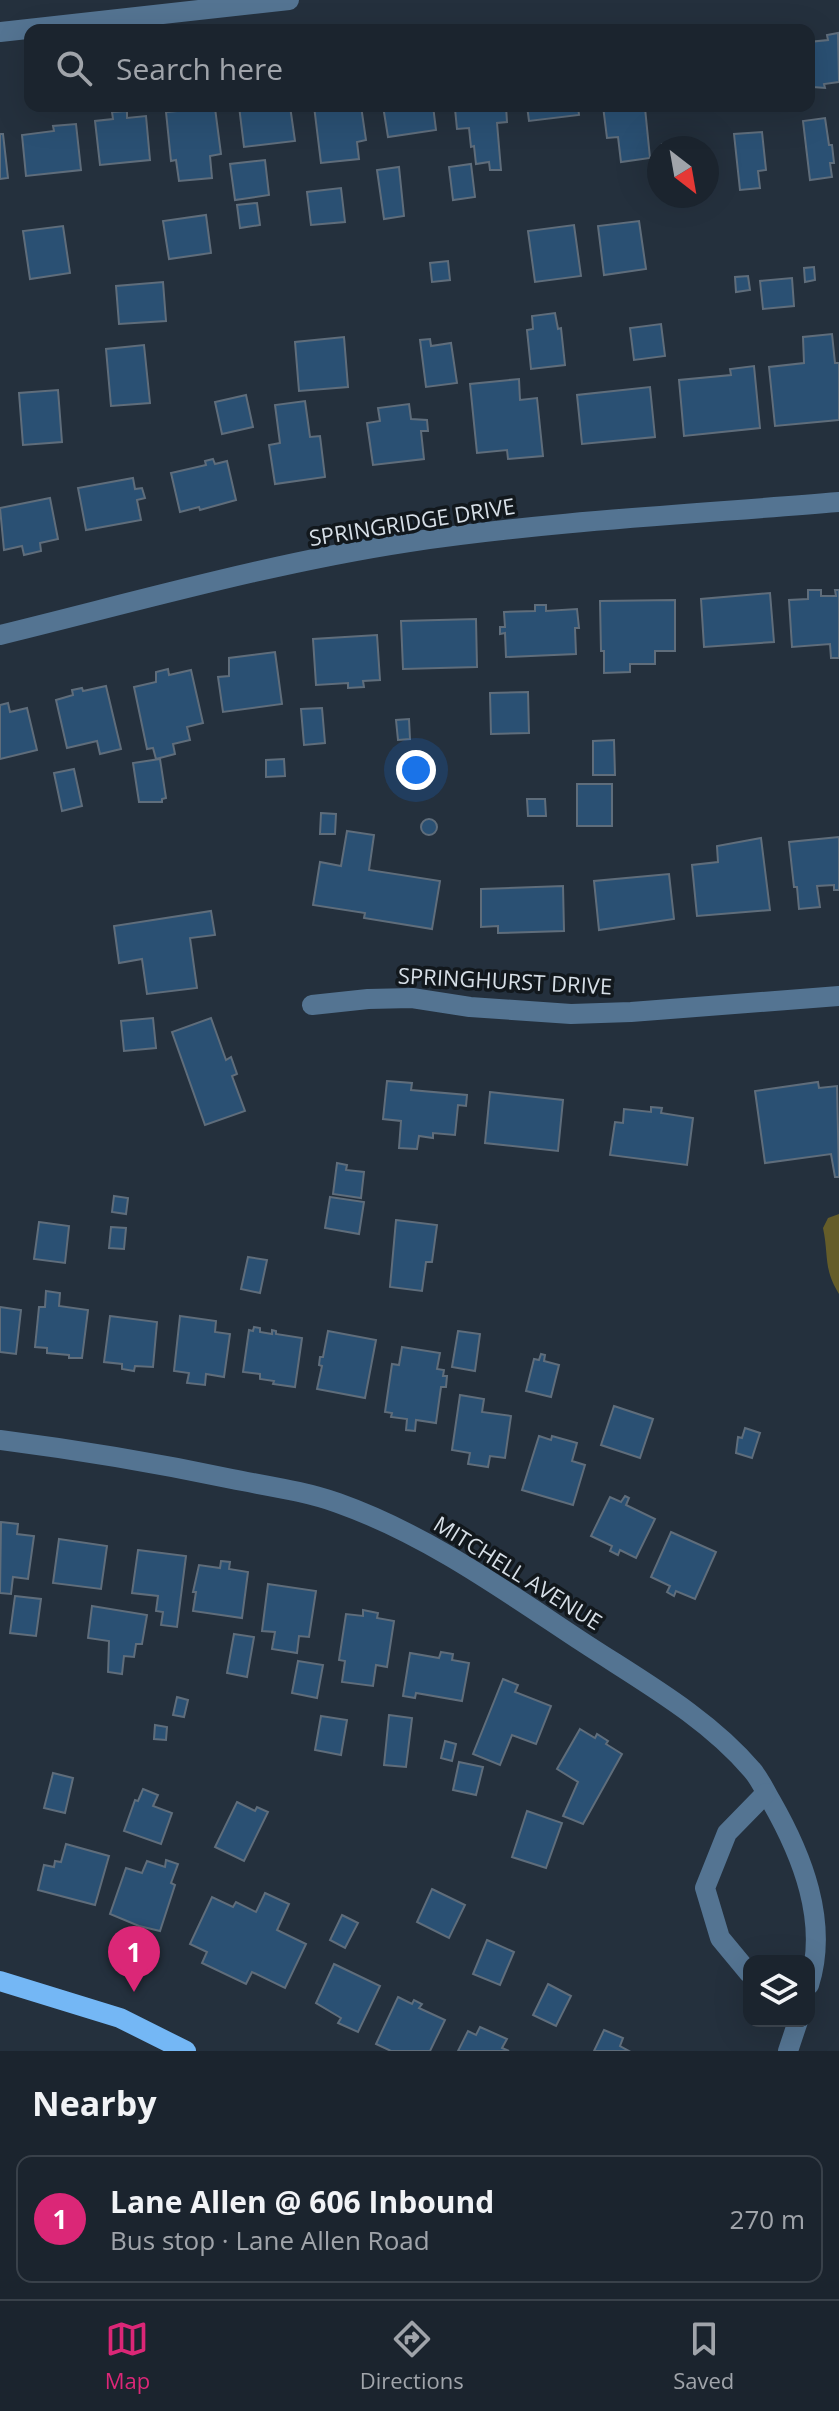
<!DOCTYPE html>
<meta charset="utf-8">
<style>
:root{--surface:#1b242e;--page:#242c36;--text:#f1f3f6;--muted:#a0a4aa;--line:#39414a;--accent:#db2777}
body{margin:0;font-family:"Open Sans",sans-serif;background:var(--page);color:var(--text)}
.controls{position:absolute;right:24px;bottom:24px;display:grid;overflow:hidden;border-radius:16px;box-shadow:0 8px 32px #0002}
.controls button{width:72px;height:72px;display:grid;place-items:center;padding:0;border:0;border-bottom:2px solid var(--line);background:var(--surface);color:var(--text);font:40px sans-serif}
.compass{position:absolute;left:647px;top:136px;width:72px;height:72px;border-radius:50%;background:var(--surface);box-shadow:0 8px 32px #0002;rotate:149deg}
.you{position:absolute;left:416px;top:770px;width:28px;height:28px;margin:-20px;border:6px solid #fff;border-radius:50%;background:#1a73e8;box-shadow:0 0 0 12px #1a73e833}
.badge{display:grid;place-items:center;width:52px;height:52px;border-radius:50%;background:var(--accent);color:#fff;font-size:26px;font-weight:700}
.pin{position:absolute;translate:-50% -66px;filter:drop-shadow(0 2px 4px #0008)}
.pin::after{content:'';position:absolute;top:42px;width:28px;height:24px;background:inherit;clip-path:polygon(0 0,100% 0,50% 100%)}
.list{margin:0;padding:0;list-style:none}
h2{display:flex;justify-content:space-between;align-items:center;height:104px;margin:0;padding:0 32px;font-size:34px}
h2 small{font-size:26px;font-weight:400;color:var(--muted)}
.list li{display:grid;grid-template-columns:52px 1fr auto;gap:24px;align-items:center;box-sizing:border-box;height:128px;margin:0 16px 16px;padding:0 16px;border:2px solid var(--line);border-radius:16px}
.list b{display:block;font-size:30px;white-space:nowrap}
.list p{margin:0;font-size:26px;white-space:nowrap;color:var(--muted)}
.list em{font-size:26px;font-style:normal;color:var(--muted)}
.icon{flex:none;width:44px;height:44px;fill:none;stroke:currentColor;stroke-width:2;stroke-linecap:round;stroke-linejoin:round}
.map{position:relative;flex:none;width:839px;height:2051px;overflow:hidden}
.search{position:absolute;background:var(--surface);box-shadow:0 8px 32px #0002;left:24px;right:24px;top:24px;height:88px;display:flex;align-items:center;gap:20px;box-sizing:border-box;padding:0 28px;border-radius:16px;color:var(--muted);font-size:30px}
.sheet{height:248px;background:var(--surface)}
nav{display:flex;justify-content:space-around;align-items:center;box-sizing:border-box;height:112px;border-top:2px solid var(--line);background:var(--surface);font-size:22px;color:var(--muted)}
nav a{display:grid;justify-items:center;gap:4px}
nav .on{color:var(--accent)}
.map>svg:first-child{display:block}
</style>
<div class="map">
<svg width="839" height="2051" viewBox="0 0 839 2051">
<rect width="100%" height="100%" fill="#24303d"/>
<path fill="#655d29" d="M839 1214V1294C823 1268 829 1256 823 1228L828 1218Z"/>
<g fill="#2a5073" stroke="#5f6d7b" stroke-width="2">
<polygon points="838,33 839,82 824,84 825,88 813,87 809,42 828,40 827,35"/>
<polygon points="186,106 198,106 198,110 215,108 221,154 210,156 212,178 179,181 176,160 171,161 166,112 187,110"/>
<polygon points="239,106 290,106 295,141 244,147"/>
<polygon points="314,106 361,106 366,140 357,142 359,159 321,163"/>
<polygon points="383,106 433,106 436,130 388,137"/>
<polygon points="451,106 506,106 507,122 497,123 501,170 490,170 489,162 476,164 474,146 471,147 469,128 457,129 455,109 452,109"/>
<polygon points="527,106 578,106 579,115 529,121"/>
<polygon points="603,106 648,106 645,108 650,158 621,162 618,137 607,138"/>
<polygon points="127,111 127,118 146,116 150,160 100,165 95,121 113,119 112,112"/>
<polygon points="825,118 829,145 832,145 834,163 830,163 832,177 810,180 803,121"/>
<polygon points="76,124 81,170 26,176 22,135 54,131 53,126"/>
<polygon points="762,132 766,170 758,171 760,188 740,190 734,134"/>
<polygon points="0,134 3,134 8,178 0,179"/>
<polygon points="681,141 682,148 663,148 662,144"/>
<polygon points="265,160 269,195 235,200 230,164"/>
<polygon points="471,164 475,197 453,200 449,167"/>
<polygon points="399,167 404,216 384,219 377,170"/>
<polygon points="341,188 345,222 311,225 307,192"/>
<polygon points="257,203 260,225 240,228 237,205"/>
<polygon points="206,215 211,253 169,259 163,221"/>
<polygon points="639,221 646,269 604,275 598,226"/>
<polygon points="574,225 581,276 535,282 528,231"/>
<polygon points="63,226 70,273 30,279 23,231"/>
<polygon points="448,261 450,280 432,282 430,263"/>
<polygon points="814,267 815,280 805,282 804,268"/>
<polygon points="748,276 750,290 736,292 735,277"/>
<polygon points="792,278 794,306 763,309 760,281"/>
<polygon points="163,282 166,321 119,324 116,286"/>
<polygon points="555,313 558,329 561,328 565,365 531,369 527,330 533,329 532,316"/>
<polygon points="661,324 665,356 634,360 630,328"/>
<polygon points="832,334 835,363 839,363 839,420 775,426 769,367 804,363 803,337"/>
<polygon points="344,337 348,387 299,391 295,342"/>
<polygon points="430,339 431,346 451,343 457,383 426,387 420,340"/>
<polygon points="144,345 150,403 111,406 106,349"/>
<polygon points="754,366 760,428 684,436 679,380 731,375 730,369"/>
<polygon points="519,379 520,400 537,398 543,456 508,459 507,450 477,453 470,384"/>
<polygon points="650,387 655,437 582,444 577,395"/>
<polygon points="58,390 62,442 23,445 19,393"/>
<polygon points="246,395 253,427 222,434 215,402"/>
<polygon points="305,401 310,437 320,436 325,477 275,484 269,445 280,443 275,405"/>
<polygon points="409,404 411,419 427,420 428,431 421,431 424,459 373,465 367,423 380,421 378,408"/>
<polygon points="213,459 215,464 227,461 236,500 200,510 199,507 180,512 171,473 206,465 205,461"/>
<polygon points="133,478 135,489 142,488 145,498 137,500 141,520 86,530 78,488"/>
<polygon points="50,498 58,539 40,543 41,551 24,555 22,546 4,550 0,508"/>
<polygon points="808,590 821,590 821,596 836,596 835,590 839,590 839,658 831,658 830,644 792,647 789,600 808,599"/>
<polygon points="770,593 774,642 704,647 701,599"/>
<polygon points="675,600 675,651 655,651 655,664 630,664 630,672 604,673 604,651 601,651 600,601"/>
<polygon points="535,605 546,605 546,611 577,609 579,628 575,628 576,654 506,657 505,633 500,634 500,627 505,627 504,612 535,611"/>
<polygon points="476,619 477,667 403,669 401,621"/>
<polygon points="377,635 380,680 363,681 364,687 348,688 348,683 316,685 313,639"/>
<polygon points="275,652 282,704 223,712 218,677 229,676 229,658"/>
<polygon points="168,669 169,675 191,670 203,723 187,727 190,740 173,744 175,754 156,759 153,748 147,749 134,687 156,682 156,672"/>
<polygon points="106,686 121,749 100,754 97,741 67,748 56,700 73,695 72,690 82,688 83,691"/>
<polygon points="528,692 529,733 491,734 490,693"/>
<polygon points="8,703 10,712 27,708 37,750 0,759 0,705"/>
<polygon points="322,708 325,743 304,745 301,709"/>
<polygon points="409,719 410,739 398,740 396,720"/>
<polygon points="614,740 615,775 593,775 593,741"/>
<polygon points="160,759 166,798 162,799 162,802 139,802 133,763"/>
<polygon points="284,759 285,776 266,777 266,760"/>
<polygon points="74,769 82,806 62,811 54,773"/>
<rect x="577" y="784" width="35" height="42"/>
<polygon points="527,799 545,799 546,816 528,816"/>
<polygon points="321,813 336,814 335,834 320,834"/>
<circle cx="429" cy="827" r="8"/>
<polygon points="347,831 374,835 369,870 440,881 432,929 364,918 365,913 313,905 320,862 341,866"/>
<polygon points="839,837 839,890 834,890 834,885 817,886 820,907 799,909 797,887 794,887 789,842"/>
<polygon points="761,838 770,910 697,916 692,865 718,862 717,846"/>
<polygon points="669,874 674,919 599,930 594,881"/>
<polygon points="563,886 564,931 498,933 498,926 481,927 481,889"/>
<polygon points="211,911 215,935 190,938 197,988 147,994 142,959 119,963 114,926"/>
<polygon points="153,1018 156,1048 124,1051 121,1021"/>
<polygon points="211,1018 226,1060 231,1057 237,1074 232,1076 245,1111 205,1125 172,1032"/>
<polygon points="387,1081 412,1083 411,1090 467,1095 466,1106 458,1105 455,1135 433,1133 433,1138 419,1136 417,1149 399,1148 401,1121 383,1119"/>
<polygon points="818,1082 819,1088 837,1086 839,1177 835,1177 831,1154 765,1163 755,1091"/>
<polygon points="490,1092 563,1100 558,1151 485,1143"/>
<polygon points="651,1107 662,1108 661,1113 693,1118 687,1165 610,1155 615,1122 623,1123 624,1109 651,1112"/>
<polygon points="337,1163 347,1165 346,1170 364,1172 361,1198 333,1194"/>
<polygon points="114,1196 128,1198 126,1214 112,1212"/>
<polygon points="330,1197 364,1202 359,1234 325,1228"/>
<polygon points="396,1220 437,1225 432,1262 426,1262 422,1291 390,1287"/>
<polygon points="39,1222 69,1226 65,1263 34,1259"/>
<polygon points="111,1227 126,1228 124,1249 109,1248"/>
<polygon points="248,1257 267,1260 260,1293 241,1289"/>
<polygon points="46,1291 60,1293 59,1306 88,1310 82,1358 69,1358 69,1355 47,1353 47,1348 35,1347 39,1307 45,1307"/>
<polygon points="0,1307 21,1310 16,1354 0,1352"/>
<polygon points="110,1316 157,1322 153,1367 135,1366 134,1371 122,1369 122,1364 104,1362"/>
<polygon points="180,1316 216,1321 215,1332 230,1334 224,1377 206,1374 205,1385 187,1383 189,1373 174,1371"/>
<polygon points="254,1327 260,1328 260,1332 272,1334 272,1330 276,1331 276,1334 302,1338 295,1387 273,1384 274,1381 260,1379 260,1374 243,1372 249,1330 253,1331"/>
<polygon points="328,1331 376,1340 365,1398 317,1389 322,1366 319,1365 320,1357 323,1357"/>
<polygon points="458,1331 480,1334 475,1371 452,1367"/>
<polygon points="402,1347 440,1353 437,1369 444,1370 443,1376 447,1376 446,1387 441,1387 436,1423 416,1420 415,1431 406,1430 407,1419 391,1417 392,1413 385,1412 392,1364 399,1365"/>
<polygon points="541,1354 545,1355 544,1361 559,1365 551,1397 526,1391 534,1359 539,1360"/>
<polygon points="460,1395 484,1399 482,1412 511,1416 505,1458 490,1456 488,1467 468,1464 470,1453 452,1450"/>
<polygon points="614,1406 653,1419 640,1458 601,1445"/>
<polygon points="745,1428 760,1433 752,1458 736,1453 738,1437 742,1438"/>
<polygon points="539,1436 551,1440 552,1436 577,1443 572,1461 585,1465 573,1505 522,1490"/>
<polygon points="625,1496 629,1498 626,1505 655,1519 636,1558 620,1550 618,1555 610,1551 612,1546 591,1536 610,1497 621,1502"/>
<polygon points="1,1522 18,1524 17,1534 34,1536 28,1579 13,1577 11,1594 0,1593"/>
<polygon points="671,1532 716,1552 695,1599 676,1591 674,1596 667,1592 670,1586 651,1577"/>
<polygon points="59,1539 107,1546 101,1589 53,1583"/>
<polygon points="138,1550 186,1556 177,1627 161,1625 163,1612 156,1611 158,1596 132,1593"/>
<polygon points="221,1561 230,1562 229,1569 248,1572 242,1618 193,1611 196,1592 193,1592 199,1565 220,1568"/>
<polygon points="268,1584 316,1591 309,1637 299,1636 297,1653 272,1649 275,1632 262,1631"/>
<polygon points="15,1596 41,1599 36,1636 10,1633"/>
<polygon points="92,1606 147,1615 142,1644 136,1644 134,1657 124,1656 122,1674 108,1672 109,1641 88,1638"/>
<polygon points="363,1610 378,1613 377,1618 394,1621 387,1667 376,1665 373,1686 342,1682 345,1661 339,1660 346,1614 363,1616"/>
<polygon points="234,1634 254,1637 247,1677 227,1673"/>
<polygon points="441,1652 453,1654 452,1660 469,1663 462,1701 416,1693 415,1698 403,1696 410,1653 439,1658"/>
<polygon points="298,1661 323,1665 317,1698 292,1693"/>
<polygon points="503,1679 518,1685 515,1692 551,1706 536,1744 512,1735 500,1765 473,1754"/>
<polygon points="177,1697 188,1700 184,1717 173,1715"/>
<polygon points="389,1715 412,1718 406,1767 384,1765"/>
<polygon points="321,1716 347,1720 341,1755 315,1750"/>
<polygon points="155,1725 167,1727 166,1740 154,1739"/>
<polygon points="580,1729 595,1738 597,1734 608,1741 606,1744 622,1754 583,1824 563,1816 578,1782 557,1769"/>
<polygon points="445,1741 456,1744 452,1761 441,1758"/>
<polygon points="459,1762 483,1767 476,1795 453,1790"/>
<polygon points="53,1773 73,1778 65,1813 44,1808"/>
<polygon points="143,1789 158,1795 153,1806 172,1813 161,1844 124,1831 135,1800 138,1801"/>
<polygon points="237,1802 255,1811 257,1807 268,1812 244,1861 215,1847"/>
<polygon points="527,1811 562,1823 546,1868 512,1857"/>
<polygon points="66,1844 109,1856 95,1905 38,1890 44,1865 54,1867 55,1861 61,1862"/>
<polygon points="166,1860 178,1864 171,1883 175,1885 160,1931 139,1926 110,1914 126,1868 142,1873 147,1861 165,1867"/>
<polygon points="432,1889 465,1905 449,1938 417,1922"/>
<polygon points="265,1893 289,1904 277,1930 306,1944 285,1988 252,1972 246,1984 202,1963 207,1952 190,1944 212,1897 233,1907 236,1902 256,1912"/>
<polygon points="342,1915 358,1923 345,1948 330,1940"/>
<polygon points="487,1940 514,1952 500,1985 473,1974"/>
<polygon points="334,1964 380,1986 358,2032 338,2023 341,2018 316,2003"/>
<polygon points="548,1984 571,1996 556,2026 533,2015"/>
<polygon points="398,1997 412,2004 414,2000 422,2004 419,2008 445,2020 430,2051 391,2051 376,2044"/>
<polygon points="480,2027 507,2039 502,2048 509,2051 458,2051 468,2031 476,2035"/>
<polygon points="604,2030 623,2038 620,2046 629,2051 594,2051"/>
</g>
<g fill="none" stroke-linecap="round" stroke-linejoin="round">
<g stroke="#547492" stroke-width="20">
<polyline points="0,32 289,0"/>
<path d="M0 635C135 602 271 563 409 542 551 521 696 514 839 502"/>
<polyline points="312,1005 368,999 412,998 470,1007 571,1014 631,1012 839,996"/>
<path d="M0 1440C78 1450 156 1463 232 1479 267 1486 304 1491 338 1503 428 1535 505 1591 584 1643 642 1681 707 1717 752 1770 760 1779 765 1791 771 1801 802 1855 829 1922 809 1985"/>
<polyline points="749,1973 720,1938 705,1888 727,1833 766,1793"/>
<polyline points="788,2051 798,2021"/>
</g>
<polyline stroke="#74b7f5" stroke-width="20" points="0,1981 120,2018 186,2051"/>
</g>
<g text-anchor="middle" stroke-width="7" stroke-linejoin="round" paint-order="stroke">
<g font-size="22" fill="#d7dfe7" stroke="#12181d">
<text transform="translate(412 522) rotate(-9)" y="8">SPRINGRIDGE DRIVE</text>
<text transform="translate(505 981) rotate(3)" y="8">SPRINGHURST DRIVE</text>
<text transform="translate(518 1573) rotate(32)" y="8">MITCHELL AVENUE</text>
</g>
</g>
</svg>
<div class="controls">
<button><svg class="icon" aria-label="layers" viewBox="0 0 24 24"><path d="M12 4l9 5-9 5-9-5zM3 14l9 5 9-5"/></svg></button>
</div>
<svg class="compass" viewBox="-18 -18 36 36"><path d="M0-13l5 13h-10z" fill="#e53935"/><path d="M0 13l5-13h-10z" fill="#a0a4aa"/></svg>
<div class="you"></div>
<div class="pin badge" style="left:134px;top:1992px">1</div>
<div class="search"><svg class="icon" aria-label="search" viewBox="0 0 24 24"><circle cx="10" cy="10" r="6"/><path d="M15 15l6 6"/></svg>Search here</div>
</div>
<section class="sheet">
<h2>Nearby<small></small></h2>
<ul class="list">
<li><span class="badge">1</span><div><b>Lane Allen @ 606 Inbound</b><p>Bus stop · Lane Allen Road</p></div><em>270 m</em></li>
</ul>
</section>
<nav>
<a class="on"><svg class="icon" aria-label="map" viewBox="0 0 24 24"><path d="M3 6l6-2 6 2 6-2v14l-6 2-6-2-6 2zM9 4v14M15 6v14"/></svg>Map</a>
<a><svg class="icon" aria-label="directions" viewBox="0 0 24 24"><path d="M12 3l9 9-9 9-9-9zM9 14v-3h6M13 9l2 2-2 2"/></svg>Directions</a>
<a><svg class="icon" aria-label="saved" viewBox="0 0 24 24"><path d="M7 4h10v16l-5-4-5 4z"/></svg>Saved</a>
</nav>
